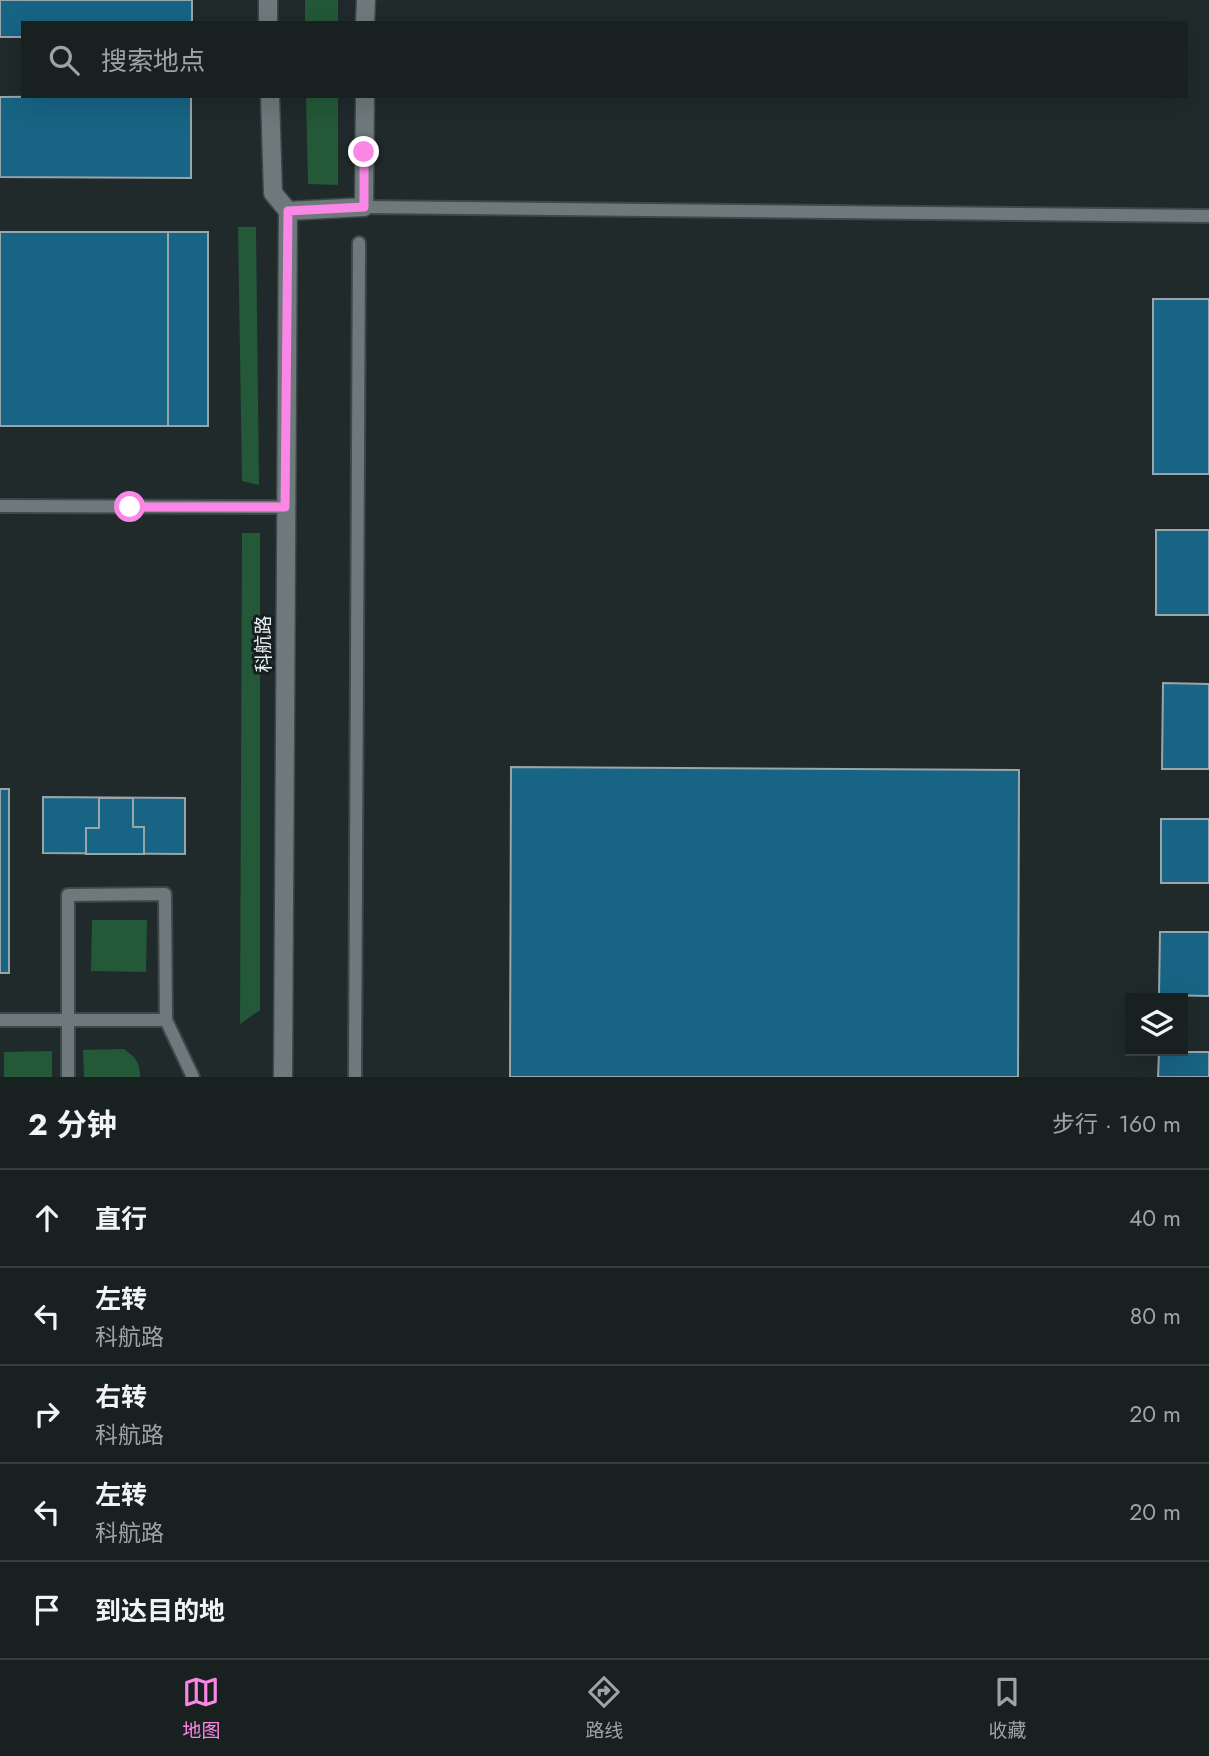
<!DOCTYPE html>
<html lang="zh">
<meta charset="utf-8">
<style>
:root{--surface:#182020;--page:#212829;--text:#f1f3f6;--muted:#9fa3a5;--line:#363e3e;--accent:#fa87e6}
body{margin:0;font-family:Jost,"Noto Sans SC",sans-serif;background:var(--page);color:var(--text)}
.controls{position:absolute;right:21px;bottom:21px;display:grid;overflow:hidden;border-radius:0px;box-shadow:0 7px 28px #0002}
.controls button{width:63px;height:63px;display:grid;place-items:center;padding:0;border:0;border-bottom:2px solid var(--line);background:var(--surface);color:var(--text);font:35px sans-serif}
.stop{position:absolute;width:21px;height:21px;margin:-16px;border:5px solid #fa87e6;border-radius:50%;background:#fff}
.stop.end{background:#fa87e6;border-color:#fff;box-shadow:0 2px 7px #0008}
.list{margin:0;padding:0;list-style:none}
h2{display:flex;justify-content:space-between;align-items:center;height:91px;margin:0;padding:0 28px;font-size:30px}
h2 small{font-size:23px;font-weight:400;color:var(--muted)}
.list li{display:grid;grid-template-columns:46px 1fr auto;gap:21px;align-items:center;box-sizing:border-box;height:98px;padding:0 28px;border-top:2px solid var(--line)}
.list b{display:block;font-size:26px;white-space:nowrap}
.list p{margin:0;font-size:23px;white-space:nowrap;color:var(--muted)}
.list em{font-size:23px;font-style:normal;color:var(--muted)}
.icon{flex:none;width:38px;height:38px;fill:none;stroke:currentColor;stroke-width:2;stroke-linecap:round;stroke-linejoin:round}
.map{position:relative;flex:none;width:1209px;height:1077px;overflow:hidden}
.search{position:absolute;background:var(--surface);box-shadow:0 7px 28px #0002;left:21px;right:21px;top:21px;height:77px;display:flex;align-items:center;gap:18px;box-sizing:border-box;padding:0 24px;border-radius:0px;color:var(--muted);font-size:26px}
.sheet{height:581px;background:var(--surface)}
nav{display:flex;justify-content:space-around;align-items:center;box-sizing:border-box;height:98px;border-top:2px solid var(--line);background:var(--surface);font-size:19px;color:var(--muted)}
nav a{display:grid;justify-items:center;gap:4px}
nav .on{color:var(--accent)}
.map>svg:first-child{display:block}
</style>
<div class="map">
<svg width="1209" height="1077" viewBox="0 0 1209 1077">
<rect width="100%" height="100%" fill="#202a2b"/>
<g fill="#235838">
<rect x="305" y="0" width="33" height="23"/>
<polygon points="306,96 338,96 338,185 308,184"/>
<polygon points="238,227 256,227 259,485 242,481"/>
<polygon points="242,533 260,533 260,1010 240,1024"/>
<polygon points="92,920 147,920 146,972 91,971"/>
<path d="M124 1049C136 1058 140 1062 140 1077H84L83 1050Z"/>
<polygon points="52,1051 52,1077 4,1077 4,1052"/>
</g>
<g fill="#176484" stroke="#9aa4aa" stroke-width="2">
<polygon points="0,0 192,0 192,23 23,23 23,37 0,37"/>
<polygon points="130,96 191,96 191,178 0,177 0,97"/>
<rect x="0" y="232" width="168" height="194"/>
<rect x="168" y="232" width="40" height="194"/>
<rect x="1153" y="299" width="56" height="175"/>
<rect x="1156" y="530" width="53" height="85"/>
<polygon points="1163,683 1209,684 1209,769 1162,769"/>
<polygon points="511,767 1019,770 1018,1077 510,1077"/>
<rect x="0" y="789" width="9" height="184"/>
<polygon points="43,797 185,798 185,854 43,853"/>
<polygon points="99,798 133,798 133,827 144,827 144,854 86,854 86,828 99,828"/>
<rect x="1161" y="819" width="48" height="64"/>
<polygon points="1160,932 1209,932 1209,996 1159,995"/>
<polygon points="1159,1052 1209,1052 1209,1077 1158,1077"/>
</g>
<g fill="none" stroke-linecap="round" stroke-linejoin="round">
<g stroke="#3f4748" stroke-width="16">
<g id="service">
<polyline points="364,207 1209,216"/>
<polyline points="0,506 285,507"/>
<polyline points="0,1020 166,1020 193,1077"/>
<polyline points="68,1077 68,895 165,894 166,1020"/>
<polyline points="355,1077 359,243"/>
</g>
</g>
<g stroke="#3f4748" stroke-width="21">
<g id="secondary">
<polyline points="268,0 268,23"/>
<polyline points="365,23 366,0"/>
<polyline points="270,96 273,193 288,211 283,1077"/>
<polyline points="288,211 364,207 365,96"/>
</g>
</g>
<use href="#service" stroke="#6d797a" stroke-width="12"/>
<use href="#secondary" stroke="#6d797a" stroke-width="18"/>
</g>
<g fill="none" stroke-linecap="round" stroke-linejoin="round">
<polyline stroke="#fa87e6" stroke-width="9" points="130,507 285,507 288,211 364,207 364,152"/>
</g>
<g text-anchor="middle" stroke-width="6" stroke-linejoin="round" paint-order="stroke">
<g font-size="19" fill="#e9eff0" stroke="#162021">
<text transform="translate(263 644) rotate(-90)" y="7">科航路</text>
</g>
</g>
</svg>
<div class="controls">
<button><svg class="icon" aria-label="layers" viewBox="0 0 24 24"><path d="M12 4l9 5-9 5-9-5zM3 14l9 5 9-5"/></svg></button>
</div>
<div class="stop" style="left:130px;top:507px"></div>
<div class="stop end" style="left:364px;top:152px"></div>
<div class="search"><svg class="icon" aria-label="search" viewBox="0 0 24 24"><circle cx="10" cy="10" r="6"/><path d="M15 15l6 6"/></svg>搜索地点</div>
</div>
<section class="sheet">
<h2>2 分钟<small>步行 · 160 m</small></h2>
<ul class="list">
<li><svg class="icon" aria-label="ahead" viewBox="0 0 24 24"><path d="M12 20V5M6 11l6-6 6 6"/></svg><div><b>直行</b></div><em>40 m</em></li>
<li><svg class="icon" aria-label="left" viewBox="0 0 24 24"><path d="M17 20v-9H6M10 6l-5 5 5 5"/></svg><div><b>左转</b><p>科航路</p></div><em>80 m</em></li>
<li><svg class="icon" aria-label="right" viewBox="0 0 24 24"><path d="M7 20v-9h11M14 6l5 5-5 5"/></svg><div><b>右转</b><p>科航路</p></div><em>20 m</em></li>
<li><svg class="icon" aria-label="left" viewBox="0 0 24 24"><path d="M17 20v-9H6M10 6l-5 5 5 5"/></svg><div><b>左转</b><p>科航路</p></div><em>20 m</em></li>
<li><svg class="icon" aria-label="arrive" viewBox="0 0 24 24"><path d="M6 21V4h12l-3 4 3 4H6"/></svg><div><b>到达目的地</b></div></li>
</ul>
</section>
<nav>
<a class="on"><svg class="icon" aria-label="map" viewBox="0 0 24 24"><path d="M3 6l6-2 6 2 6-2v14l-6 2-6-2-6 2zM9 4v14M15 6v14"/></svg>地图</a>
<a><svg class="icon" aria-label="directions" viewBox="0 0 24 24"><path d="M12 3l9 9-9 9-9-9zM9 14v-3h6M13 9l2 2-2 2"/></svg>路线</a>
<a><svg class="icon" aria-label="saved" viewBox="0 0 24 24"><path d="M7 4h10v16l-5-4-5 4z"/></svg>收藏</a>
</nav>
